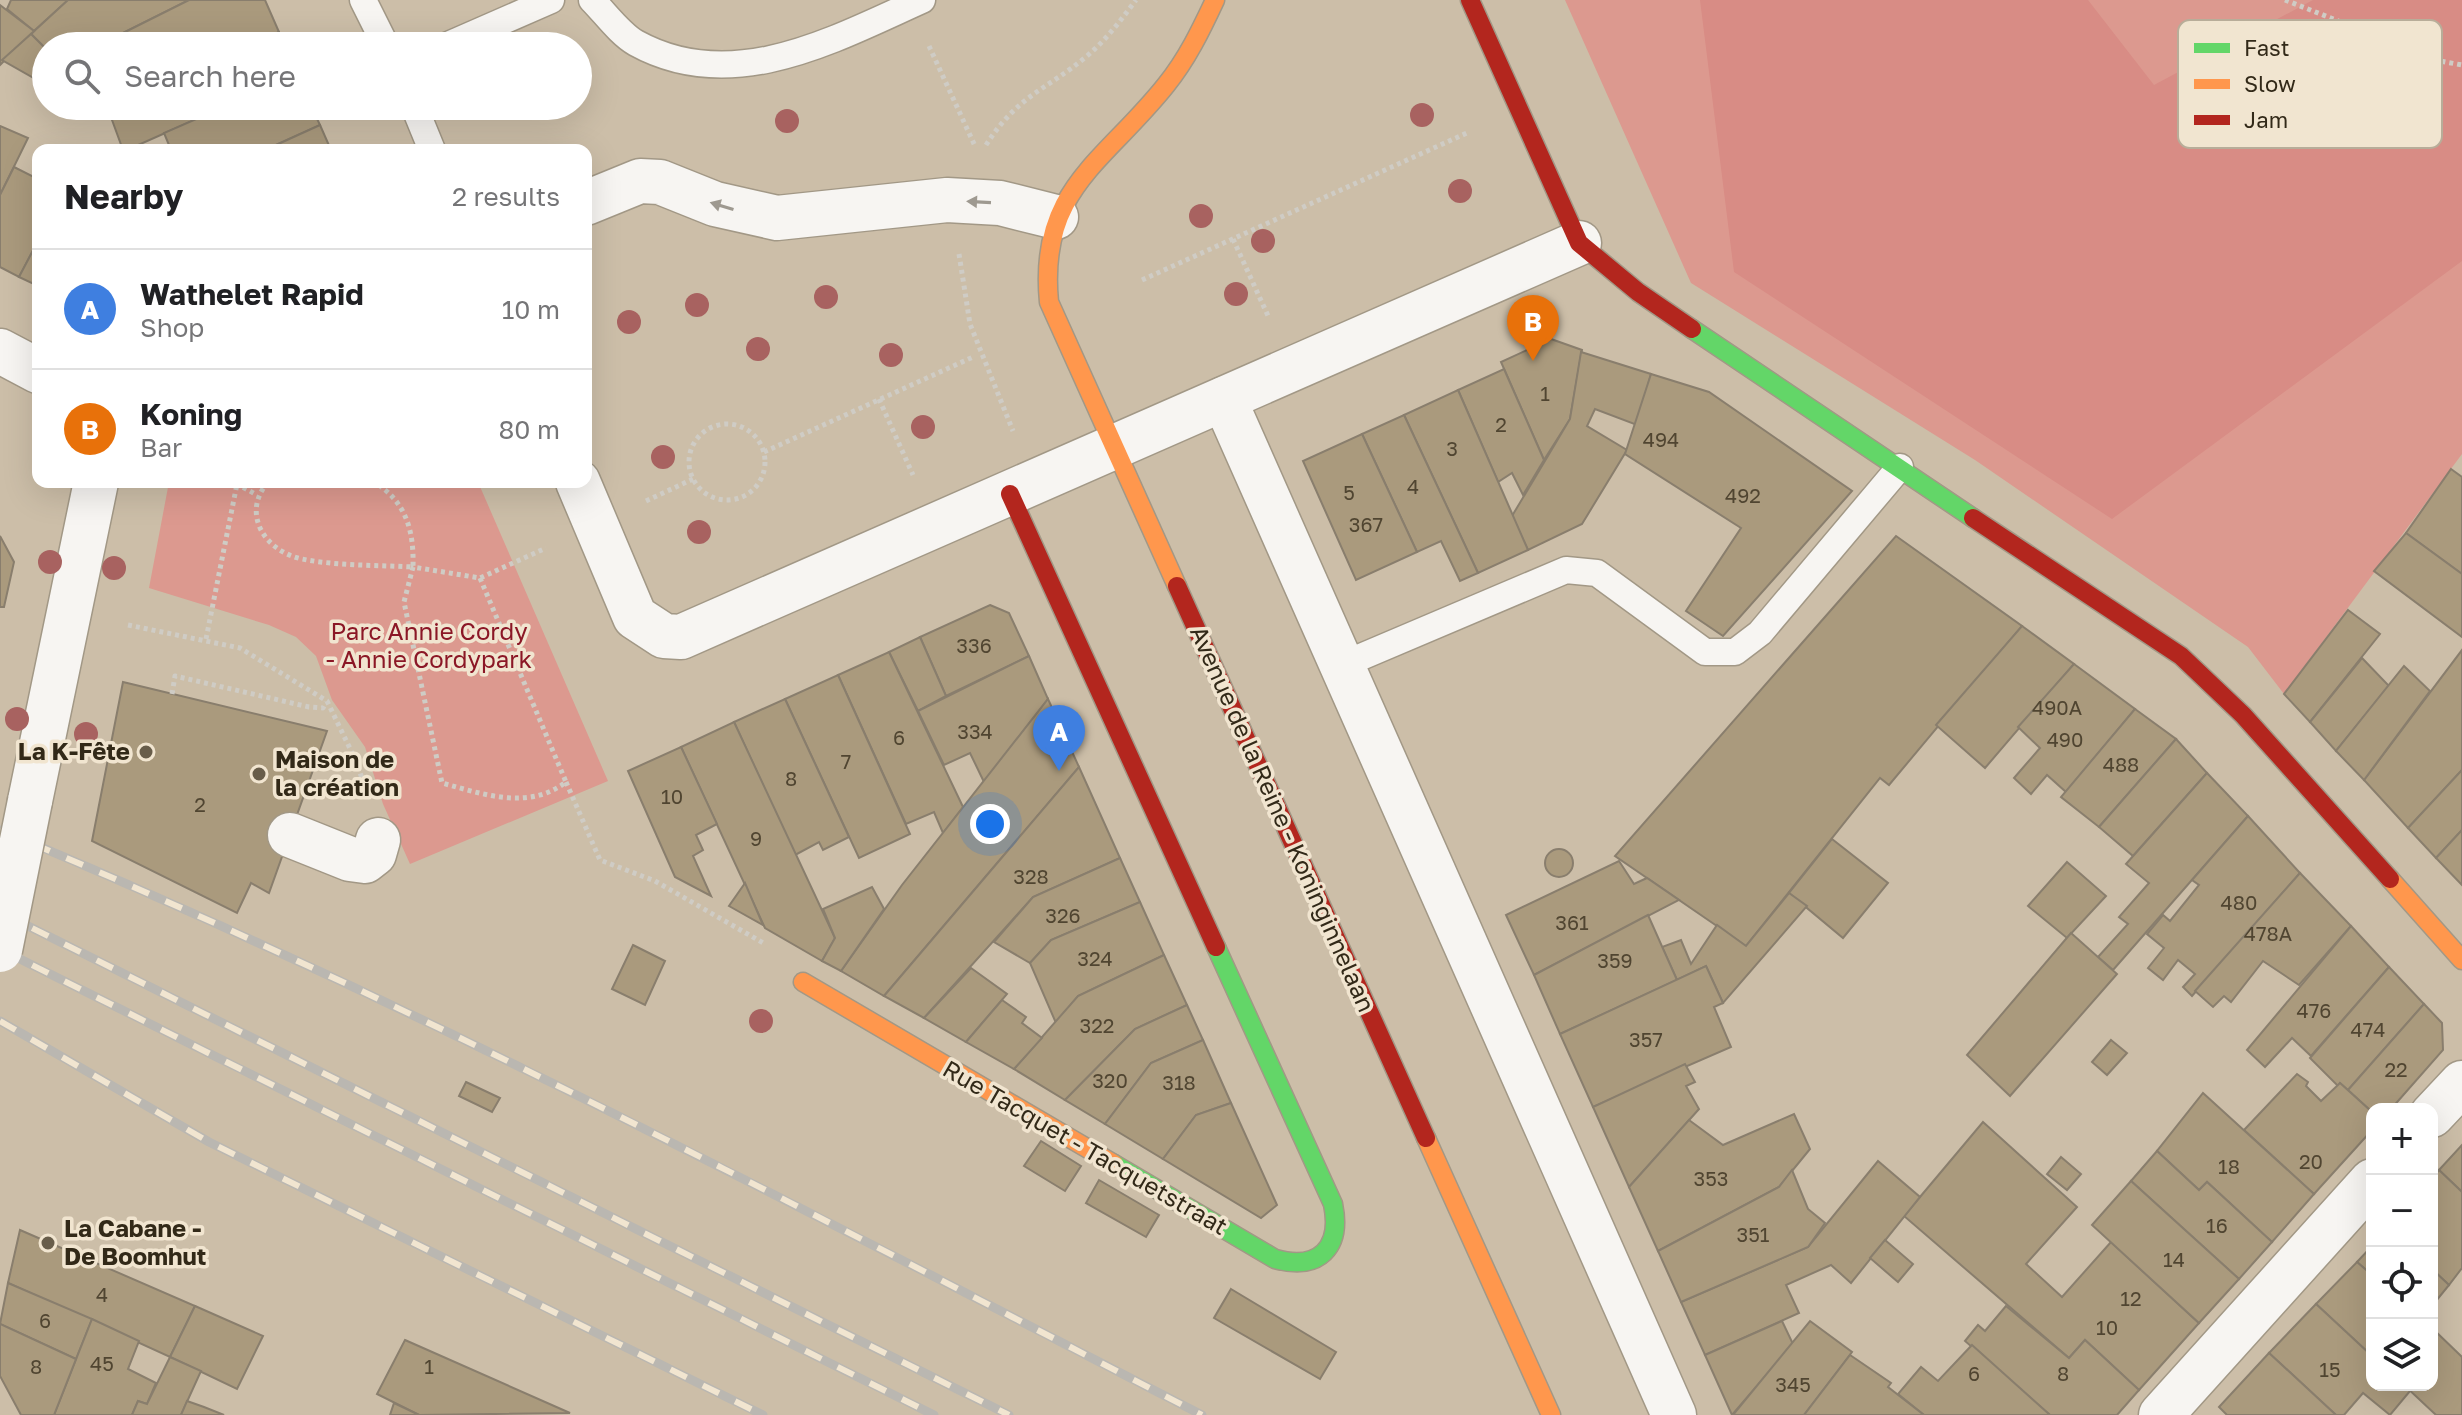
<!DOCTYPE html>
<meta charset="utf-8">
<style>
:root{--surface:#fff;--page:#f6f6f6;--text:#202124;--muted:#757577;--line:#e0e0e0;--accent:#d93025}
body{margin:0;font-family:"Golos Text",sans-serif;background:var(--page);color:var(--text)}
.controls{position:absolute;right:24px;bottom:24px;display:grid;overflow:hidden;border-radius:16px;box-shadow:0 8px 32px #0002}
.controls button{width:72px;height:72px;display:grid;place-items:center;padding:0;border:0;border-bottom:2px solid var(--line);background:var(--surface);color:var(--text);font:40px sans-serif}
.you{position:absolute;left:990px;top:824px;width:28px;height:28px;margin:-20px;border:6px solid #fff;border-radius:50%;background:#1a73e8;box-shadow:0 0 0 12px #1a73e833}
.badge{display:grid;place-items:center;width:52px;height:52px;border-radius:50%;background:var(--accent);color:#fff;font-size:26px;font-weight:700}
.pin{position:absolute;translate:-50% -66px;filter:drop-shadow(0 2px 4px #0008)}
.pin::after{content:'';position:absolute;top:42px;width:28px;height:24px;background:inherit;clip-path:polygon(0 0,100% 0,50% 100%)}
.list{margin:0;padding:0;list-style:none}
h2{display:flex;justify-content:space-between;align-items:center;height:104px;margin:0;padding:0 32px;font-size:34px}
h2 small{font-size:26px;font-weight:400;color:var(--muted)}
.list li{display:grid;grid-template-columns:52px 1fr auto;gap:24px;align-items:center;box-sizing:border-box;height:120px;padding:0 32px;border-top:2px solid var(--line)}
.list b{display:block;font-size:30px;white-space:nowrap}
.list p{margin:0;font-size:26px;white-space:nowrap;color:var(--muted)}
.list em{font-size:26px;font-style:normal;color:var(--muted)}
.icon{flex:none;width:44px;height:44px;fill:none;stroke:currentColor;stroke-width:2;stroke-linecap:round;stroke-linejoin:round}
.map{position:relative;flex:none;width:2462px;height:1415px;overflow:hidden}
.search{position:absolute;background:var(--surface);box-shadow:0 8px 32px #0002;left:32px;top:32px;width:560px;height:88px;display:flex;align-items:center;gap:20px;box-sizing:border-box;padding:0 28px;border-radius:44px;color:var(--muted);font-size:30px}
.panel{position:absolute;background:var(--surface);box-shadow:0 8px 32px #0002;left:32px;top:144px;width:560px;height:344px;border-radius:16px}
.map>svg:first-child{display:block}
</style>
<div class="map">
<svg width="2462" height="1415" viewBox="0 0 2462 1415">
<rect width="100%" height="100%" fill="#ccbea8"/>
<g fill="#dc998f">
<polygon points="1565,0 2462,0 2462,454 2284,694 2248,647 1975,460 1691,283"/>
<polygon points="169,482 478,482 608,781 410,864 383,804 365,747 332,700 316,656 296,637 269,625 149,588"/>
</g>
<polygon fill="#d88c85" points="1700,0 2088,0 2154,85 2313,0 2462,0 2462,261 2112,519 1734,272"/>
<g fill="#aa9a7d" stroke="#897e6d" stroke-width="2">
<polygon points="11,0 68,0 34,31 7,9"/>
<polygon points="68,0 189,0 97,46 46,49 31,34"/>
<polygon points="189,0 265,0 279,32 248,46 121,46 117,36"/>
<polygon points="0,5 34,31 0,65"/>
<polygon points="279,32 285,46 248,46"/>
<polygon points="31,34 46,49 46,85 2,60"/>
<polygon points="48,106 106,106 108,109 76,119"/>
<polygon points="113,106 226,106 127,150 123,150 108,109"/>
<polygon points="226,106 311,106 320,125 265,150 171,150 164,133"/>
<polygon points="320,125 331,150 265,150"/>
<polygon points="0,126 28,138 0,195"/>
<polygon points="14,167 38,179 38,241 19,277 0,267 0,195"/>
<polygon points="38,241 38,286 19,277"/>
<polygon points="1551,339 1582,350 1570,419 1544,460 1501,362"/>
<polygon points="1581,352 1651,374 1637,425 1595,409 1587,426 1627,450 1582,524 1528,550 1512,516 1570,419"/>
<polygon points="1504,369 1544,460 1523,495 1512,473 1498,482 1458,390"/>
<polygon points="1651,374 1709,392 1852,491 1723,636 1686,611 1741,528 1625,454"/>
<polygon points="1458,390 1528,550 1478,573 1404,415"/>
<polygon points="1404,415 1478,573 1460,581 1441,541 1417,552 1362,434"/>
<polygon points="1362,434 1417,552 1356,580 1303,461"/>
<polygon points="2451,469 2462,477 2462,574 2406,533"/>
<polygon points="2406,533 2462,574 2462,637 2374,571"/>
<polygon points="0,536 14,562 4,607 0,607"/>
<polygon points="1896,536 2022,626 1889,785 1880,778 1746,946 1615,856"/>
<polygon points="990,605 1009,613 1029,656 946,696 920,637"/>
<polygon points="2348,610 2380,634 2310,722 2284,694"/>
<polygon points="2022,626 2074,664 1985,768 1936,725"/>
<polygon points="920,637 946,696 918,711 889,652"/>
<polygon points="2462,650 2462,770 2408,828 2364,780"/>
<polygon points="889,652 963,807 943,833 934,812 906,824 838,675"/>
<polygon points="1029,656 1048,699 984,782 970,753 944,765 918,711"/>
<polygon points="2362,658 2389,686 2336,751 2310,722"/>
<polygon points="2074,664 2135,709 2066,792 2047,775 2031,794 2014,778 2040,748 2018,727"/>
<polygon points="2404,666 2430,691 2364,780 2336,751"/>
<polygon points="838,675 910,834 859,858 785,699"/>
<polygon points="123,682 327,731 269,893 251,883 237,913 92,841"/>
<polygon points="785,699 849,837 823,850 819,842 795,855 734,722"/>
<polygon points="1048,699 1079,767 884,996 841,971 902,885"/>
<polygon points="2135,709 2176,739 2099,827 2061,797"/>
<polygon points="734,722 835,938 822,961 765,928 681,747"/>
<polygon points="2176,739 2207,773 2133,856 2099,827"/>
<polygon points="681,747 717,824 696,835 703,850 693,856 711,896 675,877 628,771"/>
<polygon points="1079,767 1120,858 1033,897 924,1018 884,996"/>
<polygon points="2462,770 2462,830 2436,858 2408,828"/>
<polygon points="2207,773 2248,816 2113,970 2098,957 2128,924 2119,917 2149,883 2126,864"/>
<polygon points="2248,816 2300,873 2192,996 2183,987 2195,974 2178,960 2163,980 2148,968 2164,948 2147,934 2163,915 2170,921 2199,885 2192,880"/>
<polygon points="2462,830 2462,885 2436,858"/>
<polygon points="1832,839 1888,883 1843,938 1789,893"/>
<circle cx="1559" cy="863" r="14"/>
<polygon points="1120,858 1140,902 1051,940 1030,963 994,942 1033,897"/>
<polygon points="1619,861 1634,884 1647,878 1679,900 1534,975 1506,915"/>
<polygon points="2067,862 2106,896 2067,938 2028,906"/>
<polygon points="2300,873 2351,926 2299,985 2263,961 2231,1002 2224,996 2213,1007 2195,991"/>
<polygon points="745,883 763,925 729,906"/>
<polygon points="872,887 884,909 841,971 822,961 835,938 823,909"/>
<polygon points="1789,893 1807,906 1723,1003 1706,966 1677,980 1662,947 1681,940 1691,964 1717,925 1746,946"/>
<polygon points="1140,902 1164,955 1078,996 1056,1023 1030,963 1051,940"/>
<polygon points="1648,915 1677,980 1560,1034 1534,975"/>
<polygon points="2351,926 2389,967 2311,1056 2292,1038 2265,1067 2247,1050"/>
<polygon points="2071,933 2117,974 2010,1096 1967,1055"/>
<polygon points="633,945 665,961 645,1005 612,989"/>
<polygon points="1164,955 1187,1005 1135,1029 1065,1100 1014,1069 1078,996"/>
<polygon points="1706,966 1723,1003 1714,1007 1731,1047 1593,1107 1560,1034"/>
<polygon points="2389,967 2424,1004 2348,1090 2340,1083 2338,1086 2310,1058"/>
<polygon points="971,968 1007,994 966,1042 924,1018"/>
<polygon points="1002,1000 1026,1017 1022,1023 1042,1038 1014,1069 966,1042"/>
<polygon points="2424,1004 2442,1023 2443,1050 2391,1109 2372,1112 2348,1090"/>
<polygon points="1187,1005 1203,1040 1151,1063 1105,1124 1065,1100 1135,1029"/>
<polygon points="1203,1040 1231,1103 1196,1115 1163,1159 1105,1124 1151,1063"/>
<polygon points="2111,1040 2127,1053 2107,1075 2092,1062"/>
<polygon points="1685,1064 1695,1082 1686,1086 1699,1109 1629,1187 1593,1107"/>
<polygon points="2297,1074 2308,1082 2306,1086 2321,1101 2340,1083 2372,1112 2372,1130 2314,1194 2244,1130"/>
<polygon points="466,1082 500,1098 492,1112 459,1096"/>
<polygon points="2203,1093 2314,1194 2272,1242 2207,1182 2199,1190 2157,1151"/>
<polygon points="1231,1103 1277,1205 1261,1218 1163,1159 1196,1115"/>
<polygon points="1794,1114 1810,1149 1779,1187 1658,1251 1629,1187 1689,1120 1723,1145"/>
<polygon points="1983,1122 2077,1207 2026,1264 2062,1297 2111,1242 2199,1323 2139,1390 2085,1340 2069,1358 1904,1216"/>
<polygon points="1041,1141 1081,1166 1065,1191 1024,1166"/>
<polygon points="2462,1145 2462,1192 2439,1170"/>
<polygon points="2157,1151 2199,1190 2207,1182 2272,1242 2239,1279 2131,1181"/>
<polygon points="2061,1157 2081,1174 2067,1190 2047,1174"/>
<polygon points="1878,1161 1920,1197 1851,1283 1831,1265 1786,1285 1799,1313 1705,1355 1681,1302 1808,1247"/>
<polygon points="1792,1170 1808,1209 1825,1223 1808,1247 1681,1302 1658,1251 1779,1187"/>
<polygon points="2439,1170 2462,1192 2462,1268 2449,1285 2432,1269 2432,1178"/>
<polygon points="1099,1180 1159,1215 1146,1237 1086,1203"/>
<polygon points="2131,1181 2239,1279 2199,1323 2092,1225"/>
<polygon points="20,1230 195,1306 170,1357 8,1283"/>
<polygon points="1885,1240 1913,1264 1898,1282 1870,1258"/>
<polygon points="2372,1246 2372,1275 2357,1262"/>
<polygon points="2357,1262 2372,1275 2372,1356 2316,1304"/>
<polygon points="2432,1269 2449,1285 2432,1306"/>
<polygon points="8,1283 92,1319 76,1359 0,1324"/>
<polygon points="1231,1289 1336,1352 1320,1379 1214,1318"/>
<polygon points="2316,1304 2372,1356 2372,1385 2404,1385 2410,1391 2390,1415 2363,1393 2344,1415 2336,1415 2269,1353"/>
<polygon points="195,1306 263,1336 237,1389 170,1357"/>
<polygon points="2006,1306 2069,1358 2085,1340 2139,1390 2117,1415 2050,1415 1965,1341 1978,1325 1985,1331"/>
<polygon points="92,1319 139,1341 128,1369 156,1383 147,1404 138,1401 132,1415 54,1415"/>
<polygon points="1782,1321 1793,1344 1732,1415 1705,1355"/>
<polygon points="1810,1321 1852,1352 1804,1415 1733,1415"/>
<polygon points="0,1324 76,1359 54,1415 21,1415 0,1376"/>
<polygon points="2432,1328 2462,1357 2462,1415 2436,1415 2404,1385 2432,1385"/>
<polygon points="405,1340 570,1413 419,1415 377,1394"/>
<polygon points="1972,1345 2050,1415 1924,1415 1898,1394 1921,1367 1938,1381"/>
<polygon points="2269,1353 2336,1415 2227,1415 2219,1407"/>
<polygon points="1850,1355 1891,1383 1888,1387 1924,1415 1804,1415"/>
<polygon points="170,1357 201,1371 181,1415 132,1415 138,1401 147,1404"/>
<polygon points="187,1401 204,1407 224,1415 181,1415"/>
<polygon points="394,1403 419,1415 390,1415"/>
</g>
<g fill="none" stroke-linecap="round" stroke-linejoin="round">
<g stroke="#a29886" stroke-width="29">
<g id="lane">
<polyline points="363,0 386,46"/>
<path d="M592 0C605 13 620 34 636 43 732 96 833 40 922 0"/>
<polyline points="446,46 551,0"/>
<polyline points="414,106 432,150"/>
<polyline points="1342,665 1566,570 1597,573 1705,652 1735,652 1760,633 1900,467"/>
</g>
</g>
<g stroke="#a29886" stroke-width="47">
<g id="street">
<polyline points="586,203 640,181 660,182 715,204 777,218 947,200 1000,203 1056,217"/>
<polyline points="0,351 38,371"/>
<polyline points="1224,399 1674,1415"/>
<polyline points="578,482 635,617 664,636 681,637 1579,243"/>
<polyline points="30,801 96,482"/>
<polyline points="290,835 350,859 365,861 374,854 378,840"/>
<polyline points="2432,1115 2462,1083"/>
<polyline points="2161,1415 2372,1181"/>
</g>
</g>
<g stroke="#a29886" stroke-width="21">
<g id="fast">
<polyline points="1692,329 1973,518"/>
<path d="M1114 1164 1275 1259C1319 1271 1342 1248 1333 1204L1216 947"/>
</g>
</g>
<g stroke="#a29886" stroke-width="21">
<g id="slow">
<path d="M1177 586 1049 302C1038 189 1104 163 1166 85 1187 59 1201 30 1215 0"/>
<polyline points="2390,879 2462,960"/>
<polyline points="803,982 1114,1164"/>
<polyline points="1426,1138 1551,1415"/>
</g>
</g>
<g stroke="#a29886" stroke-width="21">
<g id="jam">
<polyline points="1470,0 1579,243 1638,292 1692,329"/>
<polyline points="1010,494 1216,947"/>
<polyline points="1973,518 2181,656 2243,715 2390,879"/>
<polyline points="1177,586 1426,1138"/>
</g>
</g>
<g stroke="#cfccc5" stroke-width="5" stroke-dasharray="4 4" stroke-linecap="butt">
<polyline points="2285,0 2440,61 2462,65"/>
<polyline points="929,46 975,146"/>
<path d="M986 145C1019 94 1045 91 1087 56 1106 40 1121 20 1136 0"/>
<polyline points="1233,239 1269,318"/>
<polyline points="959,254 970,324 1013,431"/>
<polyline points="1142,280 1469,132"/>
<polyline points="879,399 913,475"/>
<circle cx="727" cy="462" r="38"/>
<polyline points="764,452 973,357"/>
<polyline points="220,482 237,484 257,495"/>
<path d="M268 482C241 513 264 551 302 559 337 566 377 565 413 567 414 532 407 502 374 482"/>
<polyline points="646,501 693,479"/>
<path d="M480 578 566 782C528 811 483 794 442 783L404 602 413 567 480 578 546 548"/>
<polyline points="128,625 240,648 327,701 357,763 365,788"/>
<polyline points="206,639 237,484"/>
<polyline points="172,694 175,676 309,707 323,708 326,702"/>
<polyline points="566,782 600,860 655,881 765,944"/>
</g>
<use href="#lane" stroke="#f7f5f2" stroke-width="26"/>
<use href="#street" stroke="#f7f5f2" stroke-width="44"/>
<use href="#fast" stroke="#63d668" stroke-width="18"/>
<use href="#slow" stroke="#ff974d" stroke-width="18"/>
<use href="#jam" stroke="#b3261e" stroke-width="18"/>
<g stroke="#bab7b1" stroke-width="9">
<g id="rail">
<path d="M0 830C412 1001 806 1211 1202 1415"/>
<polyline points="0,912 1009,1415"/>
<polyline points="0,949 934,1415"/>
<polyline points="0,1021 209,1142 763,1415"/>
</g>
</g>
<use href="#rail" stroke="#f1e5d0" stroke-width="6" stroke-dasharray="18" stroke-linecap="butt"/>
<g stroke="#a29886" stroke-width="47" stroke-linecap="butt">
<polyline id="street-bridge" points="0,950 30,801"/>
</g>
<use href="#street-bridge" stroke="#f7f5f2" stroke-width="44"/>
</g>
<g fill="#a86260">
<circle cx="1422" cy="115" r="12"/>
<circle cx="787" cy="121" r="12"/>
<circle cx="1460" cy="191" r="12"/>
<circle cx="1201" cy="216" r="12"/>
<circle cx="1263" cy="241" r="12"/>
<circle cx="1236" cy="294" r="12"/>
<circle cx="826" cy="297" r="12"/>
<circle cx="697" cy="305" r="12"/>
<circle cx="629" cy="322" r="12"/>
<circle cx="758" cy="349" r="12"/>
<circle cx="891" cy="355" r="12"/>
<circle cx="923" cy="427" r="12"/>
<circle cx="663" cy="457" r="12"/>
<circle cx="699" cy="532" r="12"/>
<circle cx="50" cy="562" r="12"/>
<circle cx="114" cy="568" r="12"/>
<circle cx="17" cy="719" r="12"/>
<circle cx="86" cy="734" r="12"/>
<circle cx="761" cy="1021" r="12"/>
</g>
<defs><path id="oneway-solid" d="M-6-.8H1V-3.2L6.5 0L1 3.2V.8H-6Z" transform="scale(2)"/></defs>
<g fill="#9e9990">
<use href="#oneway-solid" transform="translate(979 202) rotate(-177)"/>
<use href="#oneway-solid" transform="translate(722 206) rotate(-163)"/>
</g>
<g fill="#685d4a" stroke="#f1e5d0" stroke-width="3">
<circle cx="146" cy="752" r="8"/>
<circle cx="259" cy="774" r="8"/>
<circle cx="48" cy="1243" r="8"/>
</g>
<g text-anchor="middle" stroke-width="7" stroke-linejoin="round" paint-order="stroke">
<g font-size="20" fill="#504531">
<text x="1545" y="401">1</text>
<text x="1501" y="432">2</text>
<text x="1661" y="447">494</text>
<text x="1452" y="456">3</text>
<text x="1413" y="494">4</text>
<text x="1349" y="500">5</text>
<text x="1743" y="503">492</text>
<text x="1366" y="532">367</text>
<text x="974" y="653">336</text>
<text x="2057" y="715">490A</text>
<text x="975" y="739">334</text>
<text x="899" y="745">6</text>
<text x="2065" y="747">490</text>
<text x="846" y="769">7</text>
<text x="2121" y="772">488</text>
<text x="791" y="786">8</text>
<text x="672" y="804">10</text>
<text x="200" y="812">2</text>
<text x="756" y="846">9</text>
<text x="1031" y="884">328</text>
<text x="2239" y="910">480</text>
<text x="1063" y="923">326</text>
<text x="1572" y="930">361</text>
<text x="2268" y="941">478A</text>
<text x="1095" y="966">324</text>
<text x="1615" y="968">359</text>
<text x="2314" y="1018">476</text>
<text x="1097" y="1033">322</text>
<text x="2368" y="1037">474</text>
<text x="1646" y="1047">357</text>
<text x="2396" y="1077">22</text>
<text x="1110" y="1088">320</text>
<text x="1179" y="1090">318</text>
<text x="2311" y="1169">20</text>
<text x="2229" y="1174">18</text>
<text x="1711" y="1186">353</text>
<text x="2217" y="1233">16</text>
<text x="1753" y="1242">351</text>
<text x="2174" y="1267">14</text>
<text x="102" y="1302">4</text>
<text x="2131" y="1306">12</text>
<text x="45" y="1328">6</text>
<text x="2107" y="1335">10</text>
<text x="102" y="1371">45</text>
<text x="36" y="1374">8</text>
<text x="429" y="1374">1</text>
<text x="2330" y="1377">15</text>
<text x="1974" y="1381">6</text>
<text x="2063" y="1381">8</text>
<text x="1793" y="1392">345</text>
</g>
<g font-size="24" fill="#8b1726" stroke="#f1e5d0">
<text x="429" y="640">Parc Annie Cordy<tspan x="429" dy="28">- Annie Cordypark</tspan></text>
</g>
<g font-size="24" font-weight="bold" fill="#322918" stroke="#f1e5d0" text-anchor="start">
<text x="130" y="760" text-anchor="end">La K-Fête</text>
<text x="275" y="768">Maison de<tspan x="275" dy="28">la création</tspan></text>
<text x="64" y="1237">La Cabane -<tspan x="64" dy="28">De Boomhut</tspan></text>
</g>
<g font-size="24" fill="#322918" stroke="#f1e5d0">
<text transform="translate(1282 819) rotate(66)" y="8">Avenue de la Reine - Koninginnelaan</text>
<text transform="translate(1085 1148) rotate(30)" y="8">Rue Tacquet - Tacquetstraat</text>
</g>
</g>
<rect x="2178" y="20" width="264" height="128" rx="12" fill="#f1e5d0" stroke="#b8ad99" stroke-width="2"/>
<rect x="2194" y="43" width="36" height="10" fill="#63d668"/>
<rect x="2194" y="79" width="36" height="10" fill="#ff974d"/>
<rect x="2194" y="115" width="36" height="10" fill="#b3261e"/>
<g font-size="22" fill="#322918">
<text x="2244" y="56">Fast</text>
<text x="2244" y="92">Slow</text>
<text x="2244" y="128">Jam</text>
</g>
</svg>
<div class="controls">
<button>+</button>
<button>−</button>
<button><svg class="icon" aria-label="locate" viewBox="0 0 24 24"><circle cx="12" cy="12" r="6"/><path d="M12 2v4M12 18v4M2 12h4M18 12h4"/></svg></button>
<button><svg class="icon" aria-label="layers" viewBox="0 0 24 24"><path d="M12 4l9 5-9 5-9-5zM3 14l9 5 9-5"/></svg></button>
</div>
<div class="you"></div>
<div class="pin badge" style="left:1059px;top:771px;background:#3f7fe0">A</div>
<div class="pin badge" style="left:1533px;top:361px;background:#e8710a">B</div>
<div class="search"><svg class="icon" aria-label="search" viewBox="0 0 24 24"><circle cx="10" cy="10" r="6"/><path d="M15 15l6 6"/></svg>Search here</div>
<section class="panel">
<h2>Nearby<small>2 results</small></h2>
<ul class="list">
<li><span class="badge" style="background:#3f7fe0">A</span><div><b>Wathelet Rapid</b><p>Shop</p></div><em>10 m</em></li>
<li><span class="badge" style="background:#e8710a">B</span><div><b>Koning</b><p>Bar</p></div><em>80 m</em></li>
</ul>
</section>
</div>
